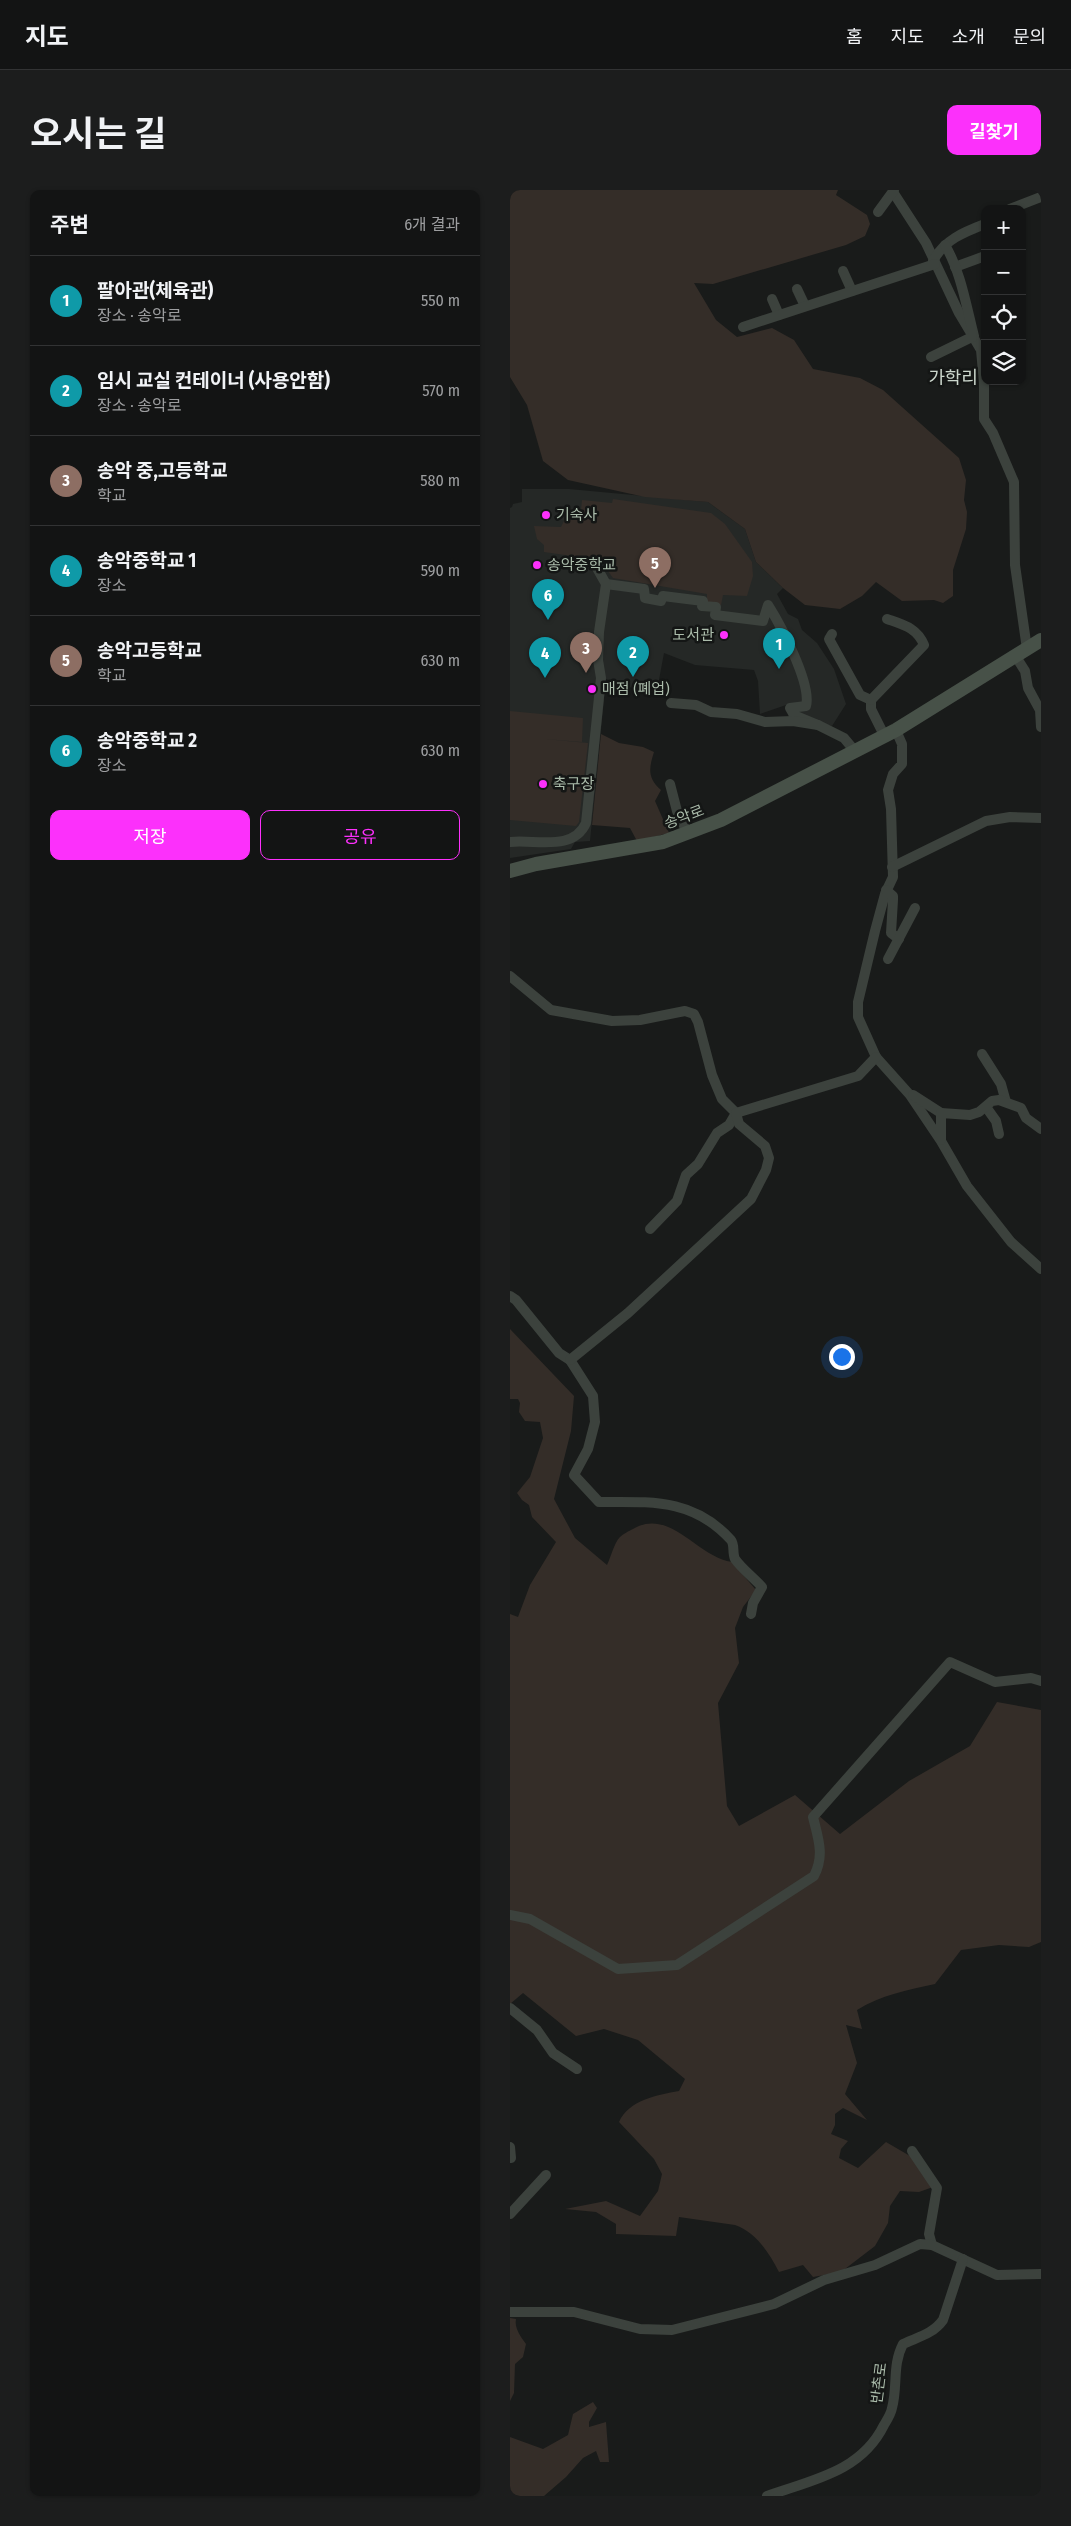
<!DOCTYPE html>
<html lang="ko">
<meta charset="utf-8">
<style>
:root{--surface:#131414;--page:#1c1d1d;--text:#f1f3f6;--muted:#9d9ea0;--line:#323334;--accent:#fc30fb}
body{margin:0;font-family:"Fira Sans Condensed","Noto Sans KR",sans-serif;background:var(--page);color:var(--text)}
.controls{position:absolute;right:15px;top:15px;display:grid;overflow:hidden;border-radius:10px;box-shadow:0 1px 4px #0004}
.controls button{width:45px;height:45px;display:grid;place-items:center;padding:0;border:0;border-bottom:1px solid var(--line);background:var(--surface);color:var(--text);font:25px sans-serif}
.you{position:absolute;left:331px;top:1166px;width:18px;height:18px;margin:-12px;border:4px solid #fff;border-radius:50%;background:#1a73e8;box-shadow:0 0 0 8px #1a73e833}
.badge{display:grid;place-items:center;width:32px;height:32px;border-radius:50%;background:var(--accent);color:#fff;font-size:16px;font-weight:700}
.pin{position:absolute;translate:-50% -41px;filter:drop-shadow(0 1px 2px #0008)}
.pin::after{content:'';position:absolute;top:26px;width:18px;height:15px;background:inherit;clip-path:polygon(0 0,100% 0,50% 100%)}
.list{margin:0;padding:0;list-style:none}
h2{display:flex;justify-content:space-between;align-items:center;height:65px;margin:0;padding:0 20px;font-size:21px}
h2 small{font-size:16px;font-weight:400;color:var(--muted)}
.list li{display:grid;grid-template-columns:32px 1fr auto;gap:15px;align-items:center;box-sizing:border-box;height:90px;padding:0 20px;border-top:1px solid var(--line)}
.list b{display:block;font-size:19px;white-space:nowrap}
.list p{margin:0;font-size:16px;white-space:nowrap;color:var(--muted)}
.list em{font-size:16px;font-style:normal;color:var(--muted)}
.actions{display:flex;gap:10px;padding:15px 20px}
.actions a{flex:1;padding:11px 0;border:1px solid var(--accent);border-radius:10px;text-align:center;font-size:18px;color:var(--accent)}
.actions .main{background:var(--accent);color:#fff}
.icon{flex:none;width:28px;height:28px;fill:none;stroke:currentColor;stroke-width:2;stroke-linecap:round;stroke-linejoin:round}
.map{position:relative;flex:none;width:531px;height:2306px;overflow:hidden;border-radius:10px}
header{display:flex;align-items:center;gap:30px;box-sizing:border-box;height:70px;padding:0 25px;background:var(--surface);border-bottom:1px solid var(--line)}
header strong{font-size:24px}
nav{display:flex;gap:28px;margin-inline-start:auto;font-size:18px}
.intro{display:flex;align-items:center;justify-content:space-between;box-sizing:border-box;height:120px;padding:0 30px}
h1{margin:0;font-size:35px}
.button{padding:12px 22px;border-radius:10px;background:var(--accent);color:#fff;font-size:18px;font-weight:700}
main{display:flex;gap:30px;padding:0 30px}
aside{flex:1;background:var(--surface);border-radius:10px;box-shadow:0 1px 4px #0004}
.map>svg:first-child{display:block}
</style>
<header>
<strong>지도</strong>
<nav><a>홈</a><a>지도</a><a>소개</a><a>문의</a></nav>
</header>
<div class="intro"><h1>오시는 길</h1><a class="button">길찾기</a></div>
<main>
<aside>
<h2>주변<small>6개 결과</small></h2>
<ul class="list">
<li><span class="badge" style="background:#0f9aa8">1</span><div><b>팔아관(체육관)</b><p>장소 · 송악로</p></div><em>550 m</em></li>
<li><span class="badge" style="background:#0f9aa8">2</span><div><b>임시 교실 컨테이너 (사용안함)</b><p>장소 · 송악로</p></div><em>570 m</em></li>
<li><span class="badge" style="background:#8d6e63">3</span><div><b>송악 중,고등학교</b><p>학교</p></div><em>580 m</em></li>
<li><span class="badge" style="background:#0f9aa8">4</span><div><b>송악중학교 1</b><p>장소</p></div><em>590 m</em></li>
<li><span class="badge" style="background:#8d6e63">5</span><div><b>송악고등학교</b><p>학교</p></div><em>630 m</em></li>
<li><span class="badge" style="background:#0f9aa8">6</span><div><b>송악중학교 2</b><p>장소</p></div><em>630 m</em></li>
</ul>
<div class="actions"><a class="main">저장</a><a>공유</a></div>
</aside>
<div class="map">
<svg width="531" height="2306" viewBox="0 0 531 2306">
<rect width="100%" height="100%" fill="#191b1a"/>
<polygon fill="#252826" points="12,299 59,299 198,312 235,339 246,372 273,398 267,404 278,424 288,429 292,440 307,453 324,479 336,514 322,536 279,528 276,515 250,524 248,491 244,480 185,475 154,463 146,506 96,489 80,651 65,652 61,659 0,668 0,318 2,317 3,314 12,312"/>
<g fill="#342d28">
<polygon points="0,0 328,0 326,5 357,25 360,34 355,46 336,55 203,94 184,93 206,130 227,147 262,138 284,150 303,179 350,188 373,200 449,268 456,290 454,310 457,322 456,339 443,380 443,406 433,413 424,410 392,411 366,392 352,406 330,419 295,415 273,398 246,372 235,339 198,312 135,307 58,290 33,271 17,215 0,187"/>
<polygon points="103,309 201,323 215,334 242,372 243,386 237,406 213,405 211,415 197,413 197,404 103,388 90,370 34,362 34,355 27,349 24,336 51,337 55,329 55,319 71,320 72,310 102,313"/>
<polygon points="0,521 73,528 72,552 35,549 78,553 69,632 66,636 0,630"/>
<path d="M91 544 109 553 133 557 144 562C139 578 137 588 151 600L145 611 159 643 127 651 120 638 82 635Z"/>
<path d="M0 1139 64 1206 61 1241 44 1309 65 1348 97 1375C101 1367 104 1353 110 1347 113 1344 119 1341 123 1339 160 1317 187 1367 222 1372L246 1400 233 1417 225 1438 229 1473 208 1513 217 1616 229 1636 285 1605 330 1644 399 1591 460 1556 487 1512 531 1520V1752L519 1757 489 1755 451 1760 425 1794C397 1800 371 1805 347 1820L352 1839 336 1835 347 1873 335 1904 357 1930 333 1918 325 1924V1935L321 1944 338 1951 331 1959 329 1968 348 1978 376 1952 400 1966 423 1997 409 2002 390 2001 380 2016 378 2033 365 2056 331 2082 303 2087 293 2075 269 2082C259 2063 247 2043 225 2035L169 2027 166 2046 106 2044V2034L86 2022 55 2019 96 2011 130 2026 148 2001 152 1984 144 1969 109 1932C119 1910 147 1905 169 1901L175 1889 128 1850 94 1839 66 1846 13 1803 0 1814V1424L8 1427 20 1395 46 1352 22 1327 19 1315 12 1310 7 1303 20 1287 33 1248 30 1232 15 1231 9 1222 10 1213 8 1209H0Z"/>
<path d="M0 2128 6 2129C4 2138 11 2147 16 2154L13 2167 5 2174 4 2203 0 2211Z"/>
<polygon points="83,2212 87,2218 79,2232 79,2237 96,2232 99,2272 90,2272 86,2261 73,2268 56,2287 34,2306 0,2306 0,2247 33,2259 58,2245 63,2224"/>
</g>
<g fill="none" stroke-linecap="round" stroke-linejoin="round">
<g stroke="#3c423d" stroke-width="10">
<polyline points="383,2 416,53 449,123 471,160 474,193 474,229 483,243 504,292 505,375 517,459"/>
<polyline points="500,19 531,7"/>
<polyline points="368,22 384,0"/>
<path d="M423 71C434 50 454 42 475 34"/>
<polyline points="445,77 475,66"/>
<polyline points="333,81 342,101"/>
<polyline points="287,99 295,116"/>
<polyline points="262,109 269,125"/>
<polyline points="233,137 425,74"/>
<path d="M421 167 464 146C456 115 451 82 435 55"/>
<path d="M96 394 134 399 135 408 151 411 153 406 193 411 192 416 206 417 205 425 253 431 258 415C270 434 302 494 296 516L280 518 284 525 308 535"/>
<polyline points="322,444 319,449 350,505 361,510 361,519 374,545"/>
<polyline points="508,470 515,481 518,498 530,520 531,537"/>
<path d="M361 510 414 455C407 438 394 435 377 429"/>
<polyline points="161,513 186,515 201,522 227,524 255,532 283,531 308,535 334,548 344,560"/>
<polyline points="388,545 392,554 392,574 383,584 378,600 381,619 383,687 375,704 365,741 348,812 348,827 366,867 400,905 431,951 457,996 501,1052 531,1079"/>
<polyline points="160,594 167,621 178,644"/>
<path d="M0 652C25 649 63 662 76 633L91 488 88 470 89 442 96 394 83 371"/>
<polyline points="382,677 476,631 500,627 531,628"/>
<polyline points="376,700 383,706 383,710 381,743 389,749"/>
<polyline points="378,769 405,718"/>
<polyline points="0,786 41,820 102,831 130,830 175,821 184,824 188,832 202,885 212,909 226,923 219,935 207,943 188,974 176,985 167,1011 140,1039"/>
<polyline points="472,864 491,894 496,912"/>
<polyline points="403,905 431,923"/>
<polyline points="476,917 486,931 489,944"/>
<polyline points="431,950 431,923 460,925 469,922 482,911 489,910 511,918 516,928 531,939"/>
<path d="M0 1106 6 1110 49 1163 60 1170 83 1206 85 1232 78 1259 64 1285 89 1312C141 1312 183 1308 221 1350 225 1355 222 1363 225 1369 231 1378 244 1388 252 1397L243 1413 241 1424"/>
<polyline points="60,1170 118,1123 241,1009 256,980 259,968 255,956 229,934 226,923 348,886 366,867"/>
<path d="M0 1725 20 1729 108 1779 167 1775 304 1686C315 1665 308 1648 303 1627L440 1472 485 1492 521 1488 531 1491"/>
<polyline points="0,1818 27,1840 43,1863 67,1879"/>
<polyline points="0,1957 1,1968"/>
<polyline points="402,1961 427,1998 419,2044 422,2055"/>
<polyline points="0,2024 36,1985"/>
<polyline points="0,2122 64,2122 130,2139 162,2140 264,2114 314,2090 365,2075 410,2054 422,2055 487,2085 531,2084"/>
<path d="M257 2306C302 2290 351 2282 374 2235 377 2230 381 2224 382 2218 388 2196 382 2175 393 2154 408 2147 423 2144 433 2130L453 2069"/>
</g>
<polyline stroke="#475148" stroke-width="14" points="0,681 26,674 153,652 211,630 386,540 531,450"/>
</g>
<g fill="#fc30fb" stroke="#141615" stroke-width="2">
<circle cx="36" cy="325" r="5"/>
<circle cx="27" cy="375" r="5"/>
<circle cx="214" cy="445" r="5"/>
<circle cx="82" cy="499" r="5"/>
<circle cx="33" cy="594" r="5"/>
</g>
<g text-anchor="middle" stroke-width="5" stroke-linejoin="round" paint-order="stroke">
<g font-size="15" fill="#abbcab" stroke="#141615" text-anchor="start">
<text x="46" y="330">기숙사</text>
<text x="37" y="380">송악중학교</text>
<text x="204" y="450" text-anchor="end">도서관</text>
<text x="92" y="504">매점 (폐업)</text>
<text x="43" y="599">축구장</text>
</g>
<g font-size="15" fill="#abbcab" stroke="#141615">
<text transform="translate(174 627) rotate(-21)" y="5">송악로</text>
<text transform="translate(369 2193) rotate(-83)" y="5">반촌로</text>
</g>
<g font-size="18" fill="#ccd7cd" stroke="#141615">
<text x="443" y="194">가학리</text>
</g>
</g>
</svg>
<div class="controls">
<button>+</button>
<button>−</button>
<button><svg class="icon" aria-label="locate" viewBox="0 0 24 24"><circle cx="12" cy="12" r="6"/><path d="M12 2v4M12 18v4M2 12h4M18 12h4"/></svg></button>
<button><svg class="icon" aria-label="layers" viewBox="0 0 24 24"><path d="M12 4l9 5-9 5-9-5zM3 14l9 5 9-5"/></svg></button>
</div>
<div class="you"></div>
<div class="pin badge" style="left:269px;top:479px;background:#0f9aa8">1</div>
<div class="pin badge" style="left:123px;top:487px;background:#0f9aa8">2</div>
<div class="pin badge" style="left:76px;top:483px;background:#8d6e63">3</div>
<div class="pin badge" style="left:35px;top:488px;background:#0f9aa8">4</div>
<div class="pin badge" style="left:145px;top:398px;background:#8d6e63">5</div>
<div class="pin badge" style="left:38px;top:430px;background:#0f9aa8">6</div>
</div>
</main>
